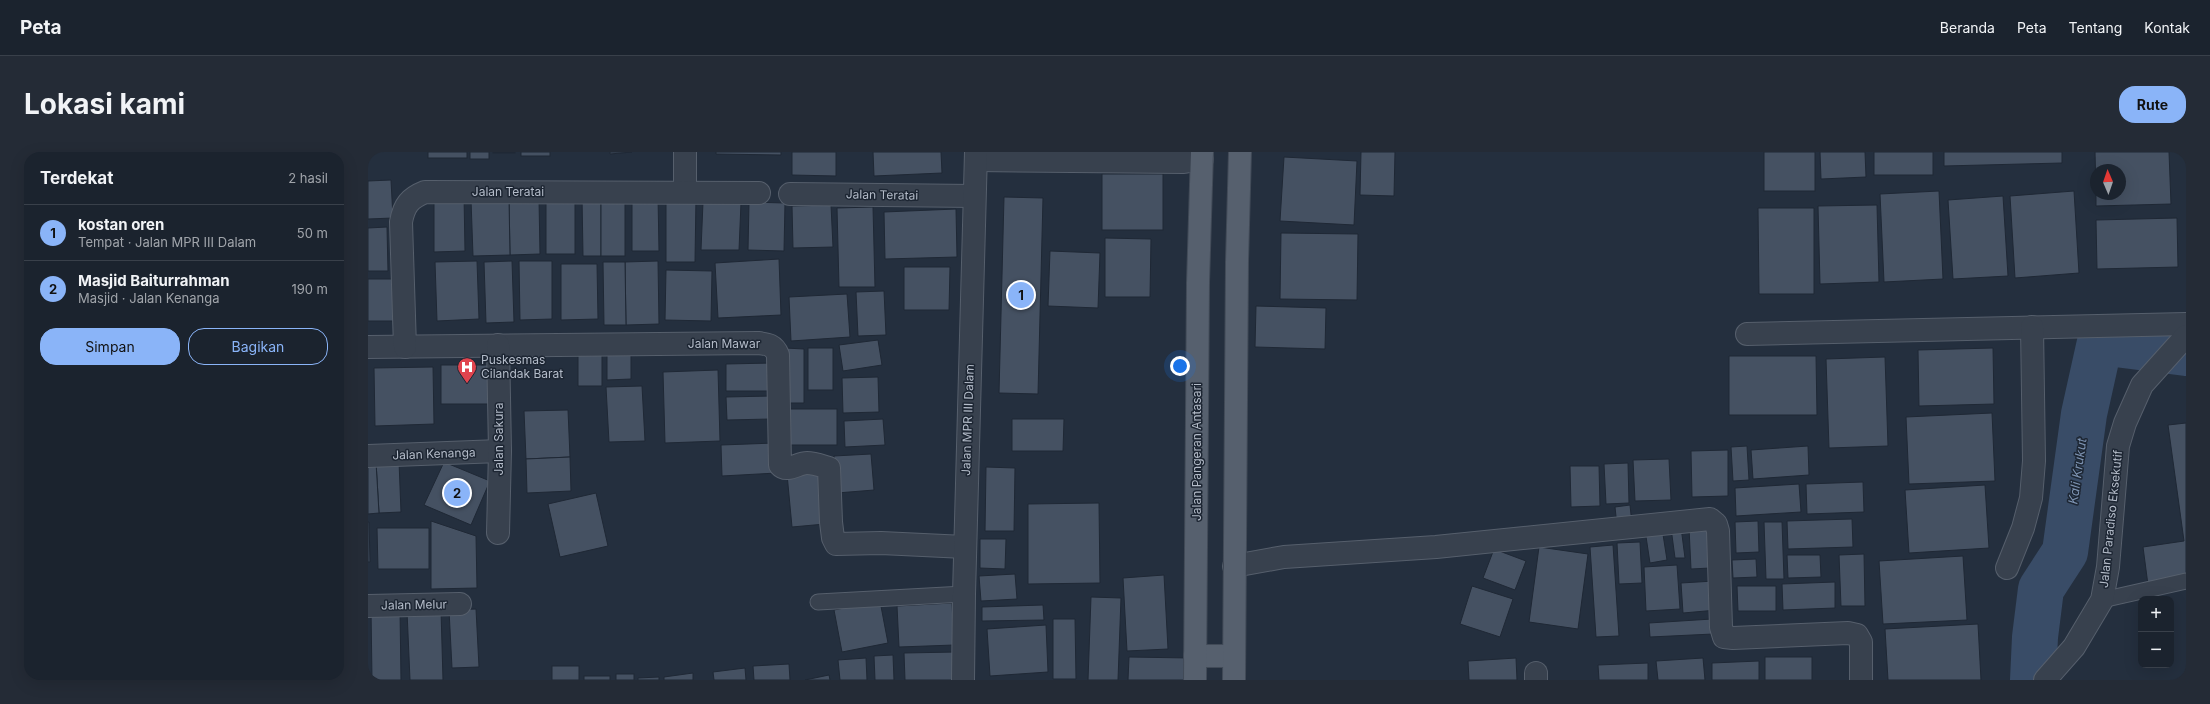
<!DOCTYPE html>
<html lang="id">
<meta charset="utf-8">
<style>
:root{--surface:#1b232e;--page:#242b36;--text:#f1f3f6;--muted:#a0a4aa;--line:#39404a;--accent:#8ab4f8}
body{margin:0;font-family:Inter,sans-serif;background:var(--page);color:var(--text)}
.controls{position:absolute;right:12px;bottom:12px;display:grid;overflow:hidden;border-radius:8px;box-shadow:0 4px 16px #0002}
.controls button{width:36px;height:36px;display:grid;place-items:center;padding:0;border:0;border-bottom:1px solid var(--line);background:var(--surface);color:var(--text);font:20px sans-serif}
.compass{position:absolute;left:1722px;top:12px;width:36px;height:36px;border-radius:50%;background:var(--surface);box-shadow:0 4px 16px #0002;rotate:358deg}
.you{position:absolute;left:812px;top:214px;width:14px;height:14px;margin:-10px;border:3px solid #fff;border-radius:50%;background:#1a73e8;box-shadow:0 0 0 6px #1a73e833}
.badge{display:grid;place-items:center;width:26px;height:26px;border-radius:50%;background:var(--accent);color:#111;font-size:13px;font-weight:700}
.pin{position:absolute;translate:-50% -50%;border:2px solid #fff;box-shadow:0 1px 4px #0006}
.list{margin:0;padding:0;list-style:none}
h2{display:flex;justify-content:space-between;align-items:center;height:52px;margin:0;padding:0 16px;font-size:17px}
h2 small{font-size:13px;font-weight:400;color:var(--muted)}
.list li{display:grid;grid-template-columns:26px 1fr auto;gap:12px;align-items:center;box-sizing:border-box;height:56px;padding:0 16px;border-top:1px solid var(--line)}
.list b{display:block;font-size:15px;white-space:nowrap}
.list p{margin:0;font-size:13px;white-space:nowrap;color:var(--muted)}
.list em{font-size:13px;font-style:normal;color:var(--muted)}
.actions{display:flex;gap:8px;padding:12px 16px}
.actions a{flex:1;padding:9px 0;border:1px solid var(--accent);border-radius:16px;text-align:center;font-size:14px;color:var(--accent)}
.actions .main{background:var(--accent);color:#111}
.map{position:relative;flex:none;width:1818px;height:528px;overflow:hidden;border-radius:16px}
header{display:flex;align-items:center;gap:24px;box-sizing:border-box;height:56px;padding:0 20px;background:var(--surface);border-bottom:1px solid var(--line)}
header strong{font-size:19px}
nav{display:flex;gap:22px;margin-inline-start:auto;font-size:14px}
.intro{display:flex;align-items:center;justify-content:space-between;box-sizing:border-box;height:96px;padding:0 24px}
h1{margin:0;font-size:28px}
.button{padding:10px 18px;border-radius:16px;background:var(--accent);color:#111;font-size:14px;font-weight:700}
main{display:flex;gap:24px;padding:0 24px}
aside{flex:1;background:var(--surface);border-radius:16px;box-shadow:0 4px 16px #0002}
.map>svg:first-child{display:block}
</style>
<header>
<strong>Peta</strong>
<nav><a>Beranda</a><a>Peta</a><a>Tentang</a><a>Kontak</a></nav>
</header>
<div class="intro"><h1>Lokasi kami</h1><a class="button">Rute</a></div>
<main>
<aside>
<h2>Terdekat<small>2 hasil</small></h2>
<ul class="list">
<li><span class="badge">1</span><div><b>kostan oren</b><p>Tempat · Jalan MPR III Dalam</p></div><em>50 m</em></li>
<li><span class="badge">2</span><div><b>Masjid Baiturrahman</b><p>Masjid · Jalan Kenanga</p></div><em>190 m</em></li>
</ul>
<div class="actions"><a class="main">Simpan</a><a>Bagikan</a></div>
</aside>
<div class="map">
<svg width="1818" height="528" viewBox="0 0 1818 528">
<rect width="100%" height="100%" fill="#242f3e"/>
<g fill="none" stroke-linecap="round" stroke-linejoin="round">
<polyline stroke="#394c67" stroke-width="46" points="1665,528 1667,485 1673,437 1697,400 1716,262 1732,190 1818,201"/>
</g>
<g fill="#455162" stroke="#1f2835">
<rect x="60" y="0" width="39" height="6"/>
<rect x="102" y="0" width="19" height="7"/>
<rect x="125" y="0" width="22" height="1"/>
<rect x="153" y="0" width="29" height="4"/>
<polygon points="242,0 264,0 242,2"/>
<polygon points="348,0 413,0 413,3 348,2"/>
<polygon points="424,0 468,0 468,24 424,23"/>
<polygon points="505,0 573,0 574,21 506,24"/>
<polygon points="993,0 1027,0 1026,44 992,43"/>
<rect x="1396" y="0" width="51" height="39"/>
<polygon points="1452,0 1497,0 1498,25 1453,27"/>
<rect x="1506" y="0" width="59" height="23"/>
<polygon points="1576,0 1694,0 1694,11 1576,14"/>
<polygon points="1727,0 1801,0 1803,52 1728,54 1728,42 1752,42 1752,18 1728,18 1728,41"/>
<polygon points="916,5 989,9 986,73 912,69"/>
<rect x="734" y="22" width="61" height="56"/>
<polygon points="23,28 25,66 0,67 0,29"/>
<polygon points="1571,39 1575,127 1516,130 1512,42"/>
<polygon points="1706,39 1711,121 1647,126 1642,44"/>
<polygon points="96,43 97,99 66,100 66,44"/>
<polygon points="264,44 290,44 291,99 264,99"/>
<polygon points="1635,44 1640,124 1585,127 1580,48"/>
<polygon points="214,45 233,45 233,104 215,104"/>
<rect x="233" y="45" width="24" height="59"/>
<polygon points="298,45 328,45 327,110 298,110"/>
<polygon points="636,45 675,46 670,242 631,241"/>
<polygon points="141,47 171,47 172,102 142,103"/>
<polygon points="141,47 142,103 105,104 103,48"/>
<rect x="178" y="47" width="29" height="55"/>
<polygon points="335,50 373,51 371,98 333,98"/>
<polygon points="381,50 417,51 416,99 380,98"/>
<polygon points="463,53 465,95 425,96 424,54"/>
<polygon points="1509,53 1511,130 1452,132 1450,54"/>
<polygon points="505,55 507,135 471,135 469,56"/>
<polygon points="1390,56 1446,56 1446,142 1391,142"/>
<polygon points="588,57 589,105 517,107 516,60"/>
<polygon points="1809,66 1810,115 1729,117 1728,68"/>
<polygon points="19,75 20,119 0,119 0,76"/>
<polygon points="913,81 990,82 989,148 912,147"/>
<polygon points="737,86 783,87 782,145 737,145"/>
<polygon points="682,99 732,101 730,156 680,154"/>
<polygon points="411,107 413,163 350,166 347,111"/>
<polygon points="109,109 111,167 69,169 67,110"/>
<polygon points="144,109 146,170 118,171 116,110"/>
<polygon points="151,109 184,109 184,167 152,168"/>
<polygon points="290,109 291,172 258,173 257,110"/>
<polygon points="235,110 257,110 258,173 236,173"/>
<polygon points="193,112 229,112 230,167 193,168"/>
<polygon points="536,115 582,115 581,158 536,158"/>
<polygon points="298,118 344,119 343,169 297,168"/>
<rect x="0" y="127" width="31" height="42"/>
<polygon points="516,139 518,183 490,184 488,140"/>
<polygon points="479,142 482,185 423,189 421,145"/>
<polygon points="888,154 958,156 957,197 887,195"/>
<polygon points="510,188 514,213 475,219 471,193"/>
<polygon points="210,195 234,196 234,234 210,234"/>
<polygon points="239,196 263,196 263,227 239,228"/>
<polygon points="417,196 436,197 436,251 417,251"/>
<rect x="440" y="196" width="25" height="42"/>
<polygon points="1625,196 1626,252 1551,254 1550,198"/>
<polygon points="1361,204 1448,204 1449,263 1361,263"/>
<polygon points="1517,205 1520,294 1461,296 1458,207"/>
<polygon points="404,211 404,239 358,239 358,212"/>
<rect x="73" y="213" width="52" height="39"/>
<polygon points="65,215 66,272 7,274 6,216"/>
<polygon points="350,218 352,289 297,291 295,220"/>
<polygon points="510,225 511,260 475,261 474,226"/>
<polygon points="274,234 277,289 241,290 238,235"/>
<polygon points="403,244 403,267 359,268 358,245"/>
<rect x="418" y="257" width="51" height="36"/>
<polygon points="200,258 202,305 158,307 156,259"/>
<polygon points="1624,261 1627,329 1541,332 1538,265"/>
<polygon points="515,267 517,293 477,295 476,269"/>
<polygon points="644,267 696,267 695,299 644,299"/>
<polygon points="1818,271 1818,428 1780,433 1775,395 1816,389 1800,273"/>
<polygon points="407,291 409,321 354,324 353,293"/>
<polygon points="1379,294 1381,328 1365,329 1363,295"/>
<polygon points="1440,294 1441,323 1385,327 1383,298"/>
<polygon points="1360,298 1360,344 1324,345 1323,299"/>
<polygon points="503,302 506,338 469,341 466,304"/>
<polygon points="202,305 203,339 159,341 158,307"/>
<polygon points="1301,307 1303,348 1267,349 1265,308"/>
<polygon points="31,309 33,360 11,361 8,310"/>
<polygon points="0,310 8,310 11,361 0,362"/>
<polygon points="76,310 122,329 103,373 56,353"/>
<polygon points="1260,311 1261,351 1238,352 1236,312"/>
<polygon points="1202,314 1231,314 1232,354 1203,355"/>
<polygon points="618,315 647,316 646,379 617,379"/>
<polygon points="452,319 457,372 424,375 419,322"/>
<polygon points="1495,330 1496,360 1439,362 1438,332"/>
<polygon points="1431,332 1433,360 1368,364 1367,336"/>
<polygon points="1617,333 1621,396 1541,401 1537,338"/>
<polygon points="228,341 240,394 192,405 180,352"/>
<polygon points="731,351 732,431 660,432 660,352"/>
<polygon points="1262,353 1264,372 1249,374 1247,355"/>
<polygon points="1484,367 1485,395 1420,397 1419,369"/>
<polygon points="63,369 108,384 109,436 63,437"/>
<polygon points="1390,369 1391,400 1368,401 1367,370"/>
<polygon points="0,370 1,370 2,410 0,410"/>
<polygon points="1396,370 1414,370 1416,427 1398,427"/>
<polygon points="1340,374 1342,416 1323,417 1321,376"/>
<polygon points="1313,375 1317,406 1307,406 1303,376"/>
<polygon points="9,376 61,376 61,417 10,417"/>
<polygon points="1294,376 1299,408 1282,411 1277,378"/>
<polygon points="612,387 638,387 637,417 612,416"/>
<polygon points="1272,390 1274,431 1251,432 1249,391"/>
<polygon points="1245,393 1251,484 1228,485 1222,395"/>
<polygon points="1171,395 1220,402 1210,477 1161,470"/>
<polygon points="1126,397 1158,409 1147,438 1115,426"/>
<polygon points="1496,402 1497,454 1473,454 1471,403"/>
<polygon points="1419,403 1452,403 1453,425 1420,426"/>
<polygon points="1595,404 1599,468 1515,472 1511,409"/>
<polygon points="1388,407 1389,425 1365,426 1364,408"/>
<polygon points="1309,413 1312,457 1278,459 1276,415"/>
<polygon points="647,422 649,447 613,449 611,424"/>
<polygon points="796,423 800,497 759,499 755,426"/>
<polygon points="1346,429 1349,458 1315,461 1313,431"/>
<polygon points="1467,430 1467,456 1415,458 1414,432"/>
<polygon points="1104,434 1145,447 1132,485 1092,472"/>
<polygon points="1369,434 1408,434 1408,459 1370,459"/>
<polygon points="723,445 753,446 750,528 720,528"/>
<polygon points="512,449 520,491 474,500 466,458"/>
<polygon points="584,451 586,493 531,495 529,454"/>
<polygon points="675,453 676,468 614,469 614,455"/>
<polygon points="3,457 32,457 33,528 4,528"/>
<polygon points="108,457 111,515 84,516 81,458"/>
<polygon points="73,458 75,528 42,528 39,459"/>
<polygon points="685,467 707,467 708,527 685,527"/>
<polygon points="1344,467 1345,482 1282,485 1281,471"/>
<polygon points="1610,472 1613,528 1520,528 1517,477"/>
<polygon points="678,473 680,520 622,524 619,477"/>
<polygon points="588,500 588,528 537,528 536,501"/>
<polygon points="525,503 526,528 507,528 506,504"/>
<polygon points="761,505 821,506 820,528 760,528"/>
<rect x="1397" y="505" width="47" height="23"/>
<polygon points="498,506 499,528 472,528 470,508"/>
<polygon points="1148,506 1149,528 1101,528 1100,509"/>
<polygon points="1335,506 1337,528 1290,528 1288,509"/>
<polygon points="1391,509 1391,528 1344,528 1344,511"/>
<polygon points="1280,511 1280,528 1231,528 1230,513"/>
<polygon points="421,512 422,528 386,528 385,514"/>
<rect x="184" y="514" width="27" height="14"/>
<polygon points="377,516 378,528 346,528 345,520"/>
<polygon points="325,521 325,528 296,528 296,525"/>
<rect x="248" y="522" width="18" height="6"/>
<polygon points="461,523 462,528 437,528"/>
<rect x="216" y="524" width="26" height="4"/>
<polygon points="291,525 291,528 270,528 270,526"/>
</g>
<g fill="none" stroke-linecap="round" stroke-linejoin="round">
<g stroke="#565f6c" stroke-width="17">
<g id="lane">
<polyline points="1734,448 1818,429"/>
<polyline points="450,450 596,442"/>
</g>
</g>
<g stroke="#565f6c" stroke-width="24">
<g id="street">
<polyline points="608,8 816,10 834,7"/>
<polyline points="317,40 317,0"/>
<polyline points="422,42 606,44"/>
<polyline points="1379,182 1818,172"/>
<path d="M0 195 390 191C400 192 406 193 410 203L412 313C419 321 430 311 439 311 446 311 454 314 461 316L463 370 465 386 468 392 513 391 597 395"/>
<path d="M37 195 33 70C36 53 42 46 57 40L391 41"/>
<polyline points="0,304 132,299"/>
<polyline points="130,381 132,299 130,193"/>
<polyline points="866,414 916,405 1068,395 1342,367 1348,372 1350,379 1353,475 1356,485 1365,486 1480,481 1489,483 1493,490 1493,528"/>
<polyline points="1639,416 1655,376 1663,346 1666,309 1664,175"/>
<polyline points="0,454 92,452"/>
<polyline points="1168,521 1168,528"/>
<polyline points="595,528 596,442 608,0"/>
<polyline points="1677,528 1706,495 1734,448 1740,415 1750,294 1757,271 1774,233 1818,184"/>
</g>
</g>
<g stroke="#414a57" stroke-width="24">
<g id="primary">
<polyline points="827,504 866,504"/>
<polyline points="827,528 830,131 834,0"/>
<polyline points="866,528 869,110 872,0"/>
</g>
</g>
<use href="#lane" stroke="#38414e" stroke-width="15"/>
<use href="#street" stroke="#38414e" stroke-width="22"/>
<use href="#primary" stroke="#56606e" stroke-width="22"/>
</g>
<defs>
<g id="hospital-pin" transform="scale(1)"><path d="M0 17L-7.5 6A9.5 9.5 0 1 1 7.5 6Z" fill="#e0444e" stroke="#1d2633"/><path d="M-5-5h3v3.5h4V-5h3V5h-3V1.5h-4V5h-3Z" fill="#fff"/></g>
</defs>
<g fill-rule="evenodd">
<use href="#hospital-pin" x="99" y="215"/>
</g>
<g text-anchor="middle" stroke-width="3" stroke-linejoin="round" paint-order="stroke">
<g font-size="12" fill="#b4bcc9" stroke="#1d2633">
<text x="140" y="44">Jalan Teratai</text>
<text transform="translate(514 43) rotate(1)" y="4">Jalan Teratai</text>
<text x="356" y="196">Jalan Mawar</text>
<text transform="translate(600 268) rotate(-88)" y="4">Jalan MPR III Dalam</text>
<text transform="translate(131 287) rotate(-90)" y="4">Jalan Sakura</text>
<text transform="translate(829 300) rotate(-90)" y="4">Jalan Pangeran Antasari</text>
<text transform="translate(66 302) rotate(-2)" y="4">Jalan Kenanga</text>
<text transform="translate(1743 367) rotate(-84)" y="4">Jalan Paradiso Eksekutif</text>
<text transform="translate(46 453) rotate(-1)" y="4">Jalan Melur</text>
</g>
<g font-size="12" fill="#b4bcc9" stroke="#1d2633" text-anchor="start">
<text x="113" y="212">Puskesmas<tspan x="113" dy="14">Cilandak Barat</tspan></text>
</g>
<g font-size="13" font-style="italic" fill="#7c92b1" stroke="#1d2633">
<text transform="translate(1709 319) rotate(-82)" y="5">Kali Krukut</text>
</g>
</g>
</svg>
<div class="controls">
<button>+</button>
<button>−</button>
</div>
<svg class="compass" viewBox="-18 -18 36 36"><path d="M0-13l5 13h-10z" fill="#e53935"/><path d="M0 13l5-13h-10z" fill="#a0a4aa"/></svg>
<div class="you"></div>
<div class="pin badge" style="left:653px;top:143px">1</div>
<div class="pin badge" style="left:89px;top:341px">2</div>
</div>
</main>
